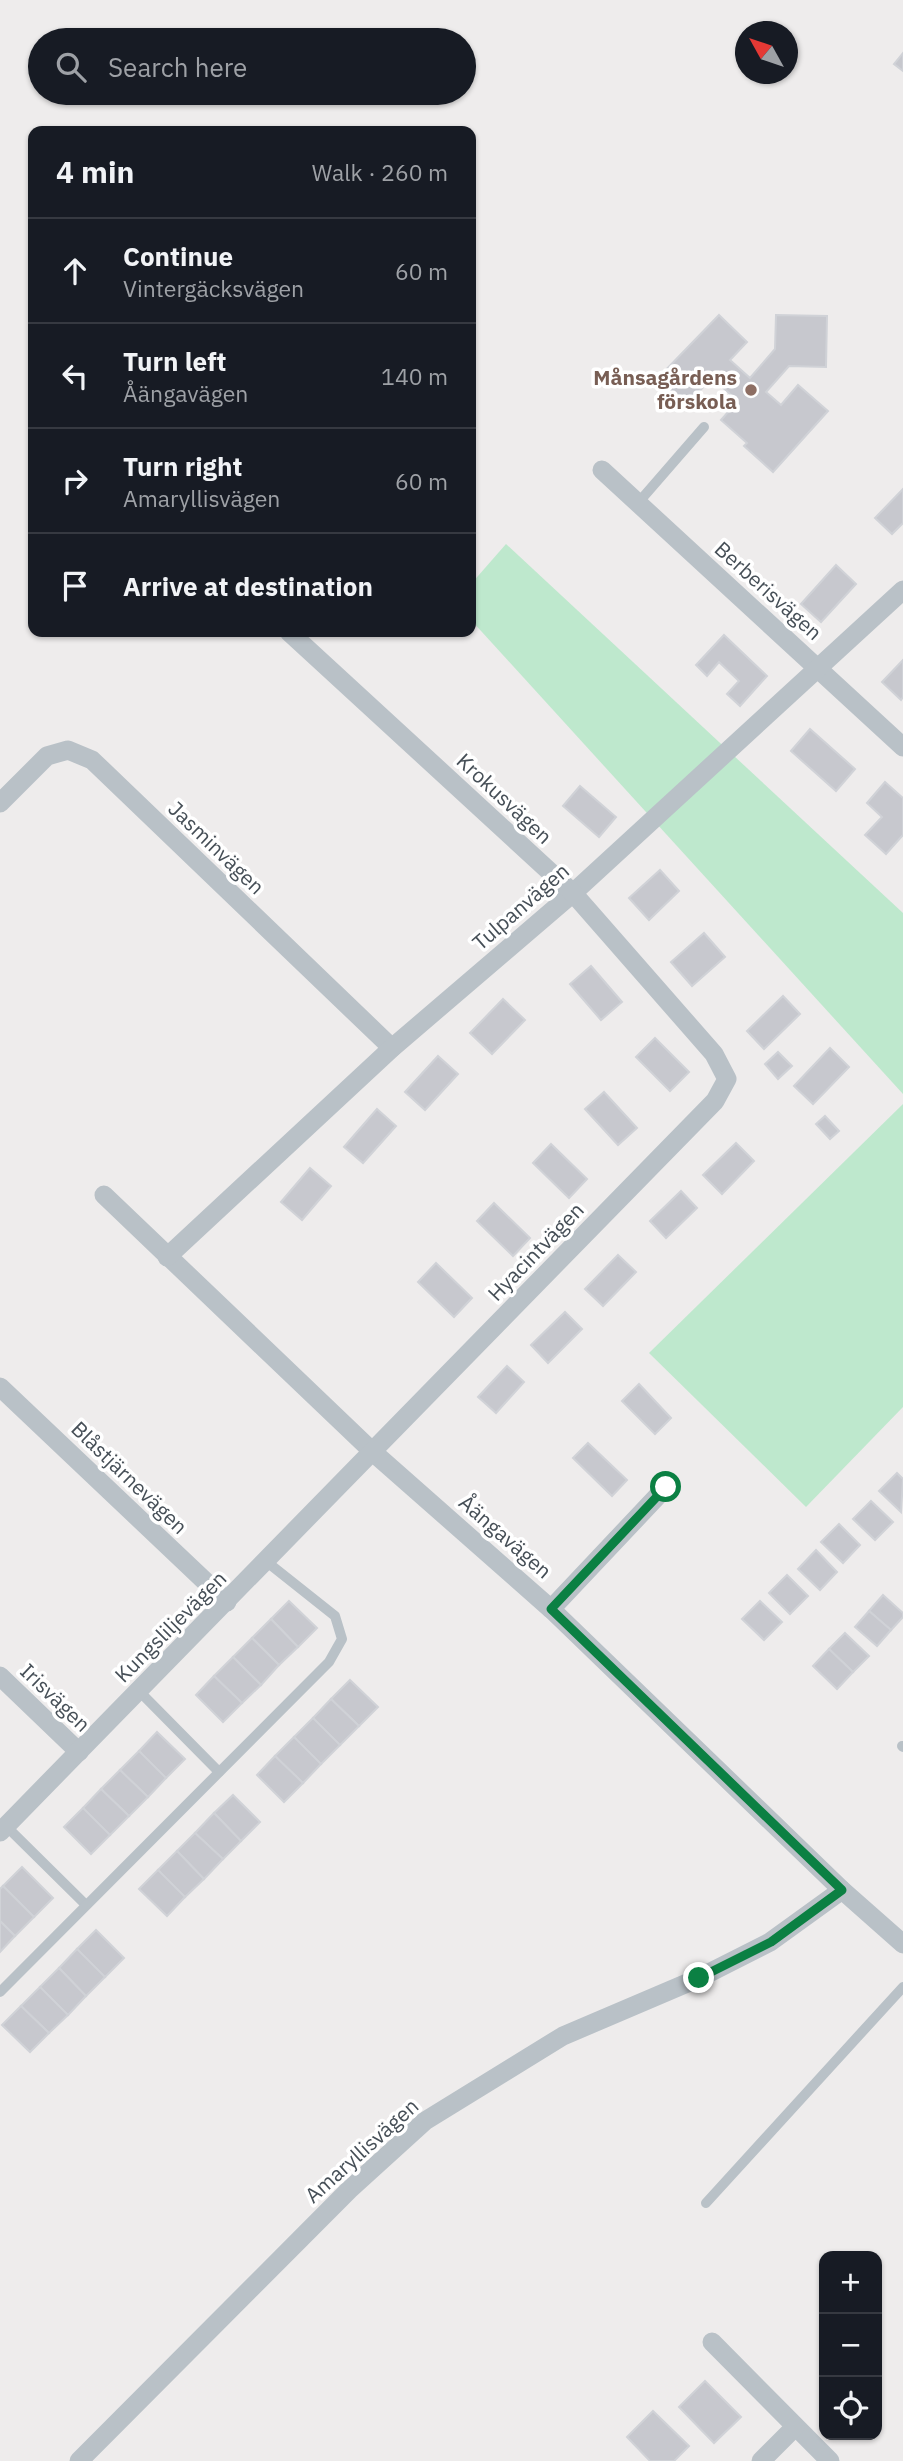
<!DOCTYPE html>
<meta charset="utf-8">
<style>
:root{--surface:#171b24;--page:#242831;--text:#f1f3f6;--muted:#9ea1a6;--line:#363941}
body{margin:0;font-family:"IBM Plex Sans",sans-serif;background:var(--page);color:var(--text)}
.controls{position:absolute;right:21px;bottom:21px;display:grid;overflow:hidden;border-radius:14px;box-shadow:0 2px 5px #0004}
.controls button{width:63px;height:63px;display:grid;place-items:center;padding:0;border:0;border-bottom:2px solid var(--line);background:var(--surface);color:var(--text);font:35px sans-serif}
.compass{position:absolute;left:735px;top:21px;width:63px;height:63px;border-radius:50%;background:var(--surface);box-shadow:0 2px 5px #0004;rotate:310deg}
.stop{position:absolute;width:21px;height:21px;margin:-16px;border:5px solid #0b8043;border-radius:50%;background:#fff}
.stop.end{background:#0b8043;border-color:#fff;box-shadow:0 2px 7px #0008}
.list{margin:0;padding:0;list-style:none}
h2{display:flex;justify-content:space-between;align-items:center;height:91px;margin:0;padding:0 28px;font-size:30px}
h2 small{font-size:23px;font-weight:400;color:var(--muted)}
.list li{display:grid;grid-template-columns:46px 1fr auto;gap:21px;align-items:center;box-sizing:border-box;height:105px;padding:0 28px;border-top:2px solid var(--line)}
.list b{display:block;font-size:26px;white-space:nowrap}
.list p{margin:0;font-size:23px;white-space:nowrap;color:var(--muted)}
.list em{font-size:23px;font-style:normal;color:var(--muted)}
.icon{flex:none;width:38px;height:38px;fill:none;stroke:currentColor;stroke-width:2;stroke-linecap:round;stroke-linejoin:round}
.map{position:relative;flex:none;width:903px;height:2461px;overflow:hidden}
.search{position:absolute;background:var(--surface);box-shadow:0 2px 5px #0004;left:28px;top:28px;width:448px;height:77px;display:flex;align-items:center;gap:18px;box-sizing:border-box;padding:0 24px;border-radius:38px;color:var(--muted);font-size:26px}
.panel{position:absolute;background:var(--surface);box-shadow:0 2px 5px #0004;left:28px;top:126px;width:448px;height:511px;border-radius:14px}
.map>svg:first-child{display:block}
</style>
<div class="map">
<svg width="903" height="2461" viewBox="0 0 903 2461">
<rect width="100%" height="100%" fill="#eeecec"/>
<g fill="#bee8cd">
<polygon points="506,544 903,913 903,1094 471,620 471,584"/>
<polygon points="903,1104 903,1407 806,1507 649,1353"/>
</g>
<g fill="#c7c8ce" stroke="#d0d2d7" stroke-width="2">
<polygon points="903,53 903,71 894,64"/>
<polygon points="719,315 747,342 730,360 750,378 775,349 776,315 827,316 826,367 789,366 766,392 781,405 798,385 828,411 773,472 744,446 747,443 721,420 738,401 712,378 685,406 657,379"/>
<polygon points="903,489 903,523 892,534 875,518"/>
<polygon points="836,565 856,584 821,622 801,604"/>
<polygon points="724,635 767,676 740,706 727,694 739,681 719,662 707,676 696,665"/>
<polygon points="903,660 903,697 901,700 882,682"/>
<polygon points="810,729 855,769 836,791 791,751"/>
<polygon points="885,782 903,798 903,835 886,854 865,835 882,817 867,803"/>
<polygon points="580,786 616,817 599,837 563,806"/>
<polygon points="660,870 679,891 649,920 629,898"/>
<polygon points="704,933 725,957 692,986 671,962"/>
<polygon points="591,966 622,1002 601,1020 570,984"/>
<polygon points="783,996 800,1014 764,1049 747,1031"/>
<polygon points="503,999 525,1020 492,1054 470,1033"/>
<polygon points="655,1038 689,1072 670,1091 636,1057"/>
<polygon points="830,1048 849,1067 813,1104 794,1086"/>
<polygon points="778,1052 792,1066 778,1079 765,1064"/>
<polygon points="438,1056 458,1074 425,1110 405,1092"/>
<polygon points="604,1092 637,1128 618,1145 585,1109"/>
<polygon points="377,1109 396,1126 363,1163 344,1147"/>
<polygon points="825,1116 839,1131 830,1139 816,1124"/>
<polygon points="736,1143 754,1161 722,1194 703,1175"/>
<polygon points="551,1144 587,1179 569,1198 533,1163"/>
<polygon points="310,1168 331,1186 302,1220 281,1202"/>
<polygon points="681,1191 697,1208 666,1238 650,1221"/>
<polygon points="494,1203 530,1238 513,1256 477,1221"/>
<polygon points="618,1255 636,1272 603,1306 585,1289"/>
<polygon points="436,1263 472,1298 454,1317 418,1282"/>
<polygon points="565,1312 582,1329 548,1363 531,1345"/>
<polygon points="507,1366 524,1382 496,1413 478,1397"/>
<polygon points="639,1384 671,1418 655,1434 622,1401"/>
<polygon points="588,1443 627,1480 612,1496 573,1458"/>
<polygon points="897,1473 903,1479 901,1512 879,1491"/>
<polygon points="871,1501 893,1522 875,1540 853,1519"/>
<polygon points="839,1524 860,1545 843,1563 821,1542"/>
<polygon points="816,1550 837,1572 820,1590 798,1569"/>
<polygon points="787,1575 808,1596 790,1614 769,1593"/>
<polygon points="883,1595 903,1613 903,1617 891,1630 869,1611"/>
<polygon points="289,1601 317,1628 298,1647 271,1619"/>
<polygon points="760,1601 782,1622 764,1640 742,1619"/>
<polygon points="869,1611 891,1630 877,1646 855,1627"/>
<polygon points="271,1619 298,1647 279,1665 252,1638"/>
<polygon points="845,1633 869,1656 853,1672 829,1649"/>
<polygon points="252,1638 279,1665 261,1685 233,1657"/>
<polygon points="829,1649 853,1672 837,1689 813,1666"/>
<polygon points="233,1657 261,1685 242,1703 214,1676"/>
<polygon points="214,1676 242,1703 223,1722 196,1695"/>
<polygon points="350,1680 378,1707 359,1726 331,1699"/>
<polygon points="331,1699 359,1726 340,1745 313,1718"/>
<polygon points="313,1718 340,1745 321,1764 294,1737"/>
<polygon points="157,1732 185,1759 166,1778 139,1751"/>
<polygon points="294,1737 321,1764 303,1783 275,1756"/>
<polygon points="139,1751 166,1778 148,1797 120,1770"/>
<polygon points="275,1756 303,1783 284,1802 257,1775"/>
<polygon points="120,1770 148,1797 129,1816 101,1789"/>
<polygon points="101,1789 129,1816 110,1835 83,1808"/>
<polygon points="233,1795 260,1822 241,1841 214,1813"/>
<polygon points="83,1808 110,1835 91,1854 64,1827"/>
<polygon points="214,1813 241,1841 223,1859 195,1833"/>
<polygon points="195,1833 223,1859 204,1879 177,1851"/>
<polygon points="177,1851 204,1879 185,1897 158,1870"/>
<polygon points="22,1867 53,1898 34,1917 3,1886"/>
<polygon points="158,1870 185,1897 167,1916 139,1889"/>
<polygon points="3,1886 34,1917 15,1936 0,1921 0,1889"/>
<polygon points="0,1921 15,1936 0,1952"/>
<polygon points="96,1930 124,1958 105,1977 77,1949"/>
<polygon points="77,1949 105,1977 86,1996 59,1968"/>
<polygon points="59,1968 86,1996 68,2015 40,1987"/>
<polygon points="40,1987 68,2015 49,2033 21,2006"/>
<polygon points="21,2006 49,2033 30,2052 2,2025"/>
<polygon points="705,2381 741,2417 714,2443 679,2407"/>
<polygon points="653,2411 689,2446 674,2461 650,2461 627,2437"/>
</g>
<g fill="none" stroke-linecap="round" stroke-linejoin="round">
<g stroke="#b9c1c7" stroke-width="10">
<polyline points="638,503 704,427"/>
<polyline points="139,1691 219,1772"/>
<polyline points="902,1746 903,1747"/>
<polyline points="6,1826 86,1905"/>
<polyline points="0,1992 329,1662 342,1639 335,1616 267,1562"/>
<polyline points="706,2203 903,1987"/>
</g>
<g stroke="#b9c1c7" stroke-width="19">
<polyline points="602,470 903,747"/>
<polyline points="0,803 47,756 68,750 92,760 392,1048"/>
<polyline points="104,1195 374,1453 551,1609 842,1890 903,1944"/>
<polyline points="167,1257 392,1048 573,893 903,590"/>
<polyline points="0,1387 227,1602"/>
<polyline points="551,1609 666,1487"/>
<polyline points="0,1676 79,1752"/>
<polyline points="0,1832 715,1101 727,1079 714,1054 573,893 289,632"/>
<polyline points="712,2342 830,2461"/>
<polyline points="79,2461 349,2190 425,2121 563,2036 699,1978 770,1942 842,1890"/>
<polyline points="761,2461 795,2427"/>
</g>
</g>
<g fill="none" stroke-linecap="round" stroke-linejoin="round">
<polyline stroke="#0b8043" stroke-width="9" points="666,1487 551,1609 842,1890 771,1942 699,1978"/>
</g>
<circle fill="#8d6e63" stroke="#fff" stroke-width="2.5" cx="751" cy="390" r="7"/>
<g text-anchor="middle" stroke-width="7" stroke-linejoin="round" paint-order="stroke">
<g font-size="21" font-weight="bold" fill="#785e54" stroke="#fff" text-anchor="end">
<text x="737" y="385">Månsagårdens<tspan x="737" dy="24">förskola</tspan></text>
</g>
<g font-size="21" fill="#464f57" stroke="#fff">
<text transform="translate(768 591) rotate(42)" y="7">Berberisvägen</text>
<text transform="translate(504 799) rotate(43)" y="7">Krokusvägen</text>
<text transform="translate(216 848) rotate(44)" y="7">Jasminvägen</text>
<text transform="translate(521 907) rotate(-41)" y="7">Tulpanvägen</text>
<text transform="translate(536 1252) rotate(-46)" y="7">Hyacintvägen</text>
<text transform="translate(129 1478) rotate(44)" y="7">Blåstjärnevägen</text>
<text transform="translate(505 1537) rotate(41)" y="7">Åängavägen</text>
<text transform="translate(171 1627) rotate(-45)" y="7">Kungsliljevägen</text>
<text transform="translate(55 1698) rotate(44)" y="7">Irisvägen</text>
<text transform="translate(362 2151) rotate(-42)" y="7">Amaryllisvägen</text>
</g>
</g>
</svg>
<div class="controls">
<button>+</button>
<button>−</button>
<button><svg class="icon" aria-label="locate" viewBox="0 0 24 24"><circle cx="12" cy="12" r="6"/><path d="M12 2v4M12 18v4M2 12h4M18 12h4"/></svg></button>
</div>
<svg class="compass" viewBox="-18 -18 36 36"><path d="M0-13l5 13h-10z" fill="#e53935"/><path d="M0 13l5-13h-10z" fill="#9ea1a6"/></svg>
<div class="stop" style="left:666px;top:1487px"></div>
<div class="stop end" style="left:699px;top:1978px"></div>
<div class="search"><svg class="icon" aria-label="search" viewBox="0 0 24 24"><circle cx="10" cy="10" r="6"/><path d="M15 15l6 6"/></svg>Search here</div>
<section class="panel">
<h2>4 min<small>Walk · 260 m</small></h2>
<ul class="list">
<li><svg class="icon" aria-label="ahead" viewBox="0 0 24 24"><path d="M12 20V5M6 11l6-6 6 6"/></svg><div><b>Continue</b><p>Vintergäcksvägen</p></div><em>60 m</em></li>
<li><svg class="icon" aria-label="left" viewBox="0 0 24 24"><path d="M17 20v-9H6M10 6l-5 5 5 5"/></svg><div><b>Turn left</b><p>Åängavägen</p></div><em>140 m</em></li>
<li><svg class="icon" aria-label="right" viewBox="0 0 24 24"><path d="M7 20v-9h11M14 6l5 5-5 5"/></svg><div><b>Turn right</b><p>Amaryllisvägen</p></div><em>60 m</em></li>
<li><svg class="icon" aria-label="arrive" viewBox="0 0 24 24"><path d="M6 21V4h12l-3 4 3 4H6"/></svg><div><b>Arrive at destination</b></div></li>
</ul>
</section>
</div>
